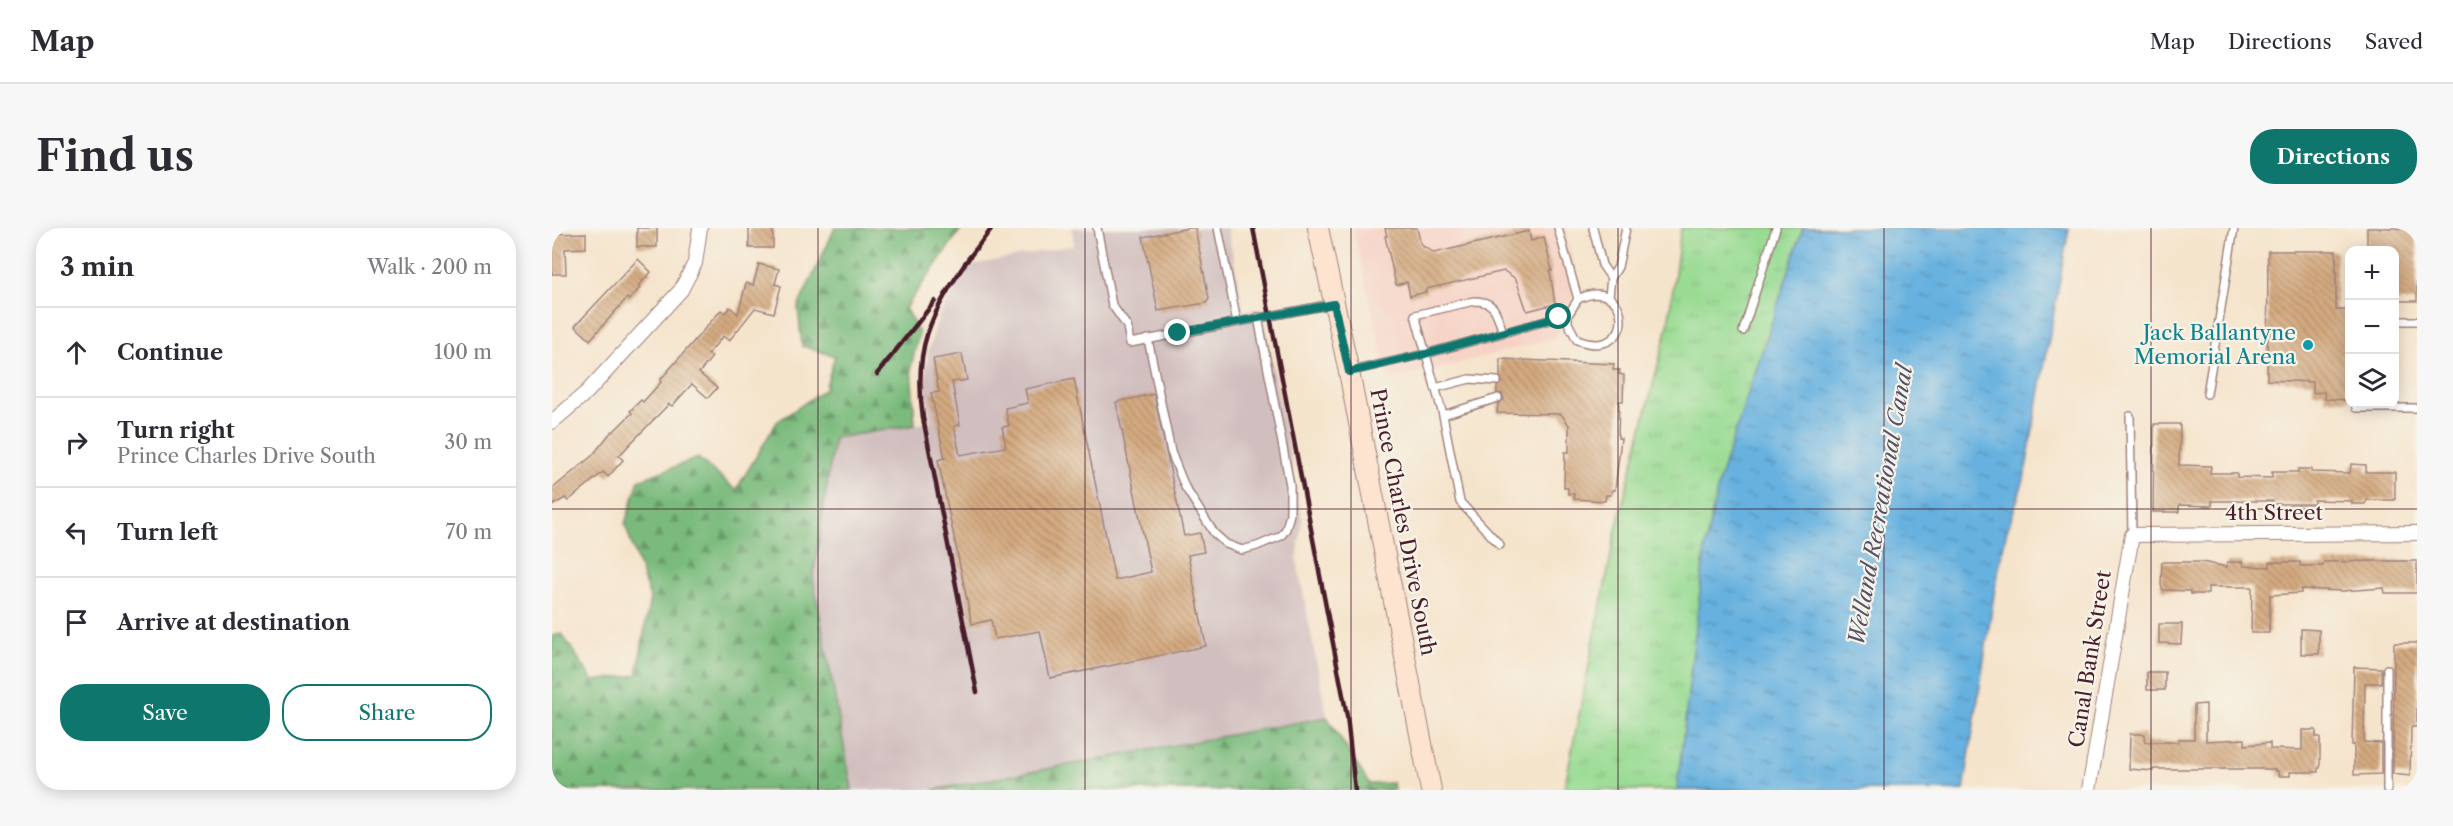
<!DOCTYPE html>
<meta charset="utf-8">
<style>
:root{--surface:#fff;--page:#f7f7f7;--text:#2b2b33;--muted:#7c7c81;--line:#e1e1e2;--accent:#0f766e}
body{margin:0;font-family:"Libre Caslon Text",serif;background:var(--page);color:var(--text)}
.controls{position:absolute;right:18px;top:18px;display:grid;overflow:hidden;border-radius:12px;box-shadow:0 3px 15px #0003}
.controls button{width:54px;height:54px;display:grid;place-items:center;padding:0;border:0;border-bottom:2px solid var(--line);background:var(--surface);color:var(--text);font:30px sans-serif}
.stop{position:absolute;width:18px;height:18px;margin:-14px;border:4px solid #0f766e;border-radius:50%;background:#fff}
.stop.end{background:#0f766e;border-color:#fff;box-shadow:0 2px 6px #0008}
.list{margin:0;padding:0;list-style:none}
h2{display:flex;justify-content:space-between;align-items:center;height:78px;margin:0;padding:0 24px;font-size:26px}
h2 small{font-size:20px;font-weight:400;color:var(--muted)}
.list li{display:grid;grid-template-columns:39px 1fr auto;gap:18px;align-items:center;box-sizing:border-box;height:90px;padding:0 24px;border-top:2px solid var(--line)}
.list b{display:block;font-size:22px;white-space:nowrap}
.list p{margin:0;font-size:20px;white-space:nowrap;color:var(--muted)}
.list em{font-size:20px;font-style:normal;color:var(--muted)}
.actions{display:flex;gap:12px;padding:18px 24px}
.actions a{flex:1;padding:14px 0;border:2px solid var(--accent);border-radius:24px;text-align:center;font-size:21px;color:var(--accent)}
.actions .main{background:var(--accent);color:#fff}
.icon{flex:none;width:33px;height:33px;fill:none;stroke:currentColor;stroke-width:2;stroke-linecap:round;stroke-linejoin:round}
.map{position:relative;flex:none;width:1865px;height:562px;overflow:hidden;border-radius:24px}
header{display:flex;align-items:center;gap:36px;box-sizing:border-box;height:84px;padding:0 30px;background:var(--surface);border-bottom:2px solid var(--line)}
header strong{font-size:28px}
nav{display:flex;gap:33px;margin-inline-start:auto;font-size:21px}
.intro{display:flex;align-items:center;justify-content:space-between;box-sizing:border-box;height:144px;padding:0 36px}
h1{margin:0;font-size:42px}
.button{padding:15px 27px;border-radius:24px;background:var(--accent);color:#fff;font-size:21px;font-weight:700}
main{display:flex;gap:36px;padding:0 36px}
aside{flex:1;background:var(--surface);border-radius:24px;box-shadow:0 3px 15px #0003}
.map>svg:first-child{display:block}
</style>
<header>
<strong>Map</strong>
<nav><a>Map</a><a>Directions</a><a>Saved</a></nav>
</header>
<div class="intro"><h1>Find us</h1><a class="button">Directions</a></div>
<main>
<aside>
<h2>3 min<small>Walk · 200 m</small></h2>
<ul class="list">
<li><svg class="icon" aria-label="ahead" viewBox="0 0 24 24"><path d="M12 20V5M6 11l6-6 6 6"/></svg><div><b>Continue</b></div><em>100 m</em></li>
<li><svg class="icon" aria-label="right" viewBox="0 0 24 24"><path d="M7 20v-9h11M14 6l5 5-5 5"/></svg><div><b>Turn right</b><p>Prince Charles Drive South</p></div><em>30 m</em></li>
<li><svg class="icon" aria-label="left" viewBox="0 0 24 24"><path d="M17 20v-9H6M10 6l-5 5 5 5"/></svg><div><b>Turn left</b></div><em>70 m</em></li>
<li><svg class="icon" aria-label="arrive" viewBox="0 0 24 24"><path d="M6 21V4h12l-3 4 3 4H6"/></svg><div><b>Arrive at destination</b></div></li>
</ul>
<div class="actions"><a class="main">Save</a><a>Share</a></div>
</aside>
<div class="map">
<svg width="1865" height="562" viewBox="0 0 1865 562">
<defs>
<pattern id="forest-firs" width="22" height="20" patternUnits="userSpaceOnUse" patternTransform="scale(1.5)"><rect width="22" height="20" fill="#7abb7d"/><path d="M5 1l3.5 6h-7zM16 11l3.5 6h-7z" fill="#669767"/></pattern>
<pattern id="park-tufts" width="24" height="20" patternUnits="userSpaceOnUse" patternTransform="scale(1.5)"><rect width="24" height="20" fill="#99db93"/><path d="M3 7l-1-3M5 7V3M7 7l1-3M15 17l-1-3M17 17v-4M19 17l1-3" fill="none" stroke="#85bc7f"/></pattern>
<pattern id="water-ripples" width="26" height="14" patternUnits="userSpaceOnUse" patternTransform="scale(1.5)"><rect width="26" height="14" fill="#66b1df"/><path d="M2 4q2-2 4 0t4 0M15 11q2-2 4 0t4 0" fill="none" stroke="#568fb5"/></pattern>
<pattern id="building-back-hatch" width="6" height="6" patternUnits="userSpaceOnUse" patternTransform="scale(1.5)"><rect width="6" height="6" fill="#d4aa80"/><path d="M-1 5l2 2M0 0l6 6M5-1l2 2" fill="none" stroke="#ae8a69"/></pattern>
</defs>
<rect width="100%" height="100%" fill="#f7f3e8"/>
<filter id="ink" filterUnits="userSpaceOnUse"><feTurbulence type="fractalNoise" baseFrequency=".0167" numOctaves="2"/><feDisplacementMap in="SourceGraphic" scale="12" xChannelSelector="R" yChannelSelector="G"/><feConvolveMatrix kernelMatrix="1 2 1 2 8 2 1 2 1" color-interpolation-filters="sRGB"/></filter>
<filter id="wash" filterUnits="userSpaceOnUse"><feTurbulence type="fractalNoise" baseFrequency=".008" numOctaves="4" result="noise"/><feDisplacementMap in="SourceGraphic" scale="24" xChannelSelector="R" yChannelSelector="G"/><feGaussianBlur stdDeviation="1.35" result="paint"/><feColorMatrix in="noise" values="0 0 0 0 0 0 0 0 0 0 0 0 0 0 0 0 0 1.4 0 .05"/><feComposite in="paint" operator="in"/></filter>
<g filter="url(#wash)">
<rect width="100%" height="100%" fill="#f5e4cc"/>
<polygon fill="#f6d2c5" points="801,0 1014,0 1026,57 1004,110 836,153"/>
<polygon fill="#d1bfbf" points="520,0 675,0 692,83 710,80 750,291 745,333 775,489 381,562 300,562 261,350 282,210 379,194 373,160 376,124 387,88 411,45 416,39 426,36 522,17"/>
<g fill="url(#forest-firs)" stroke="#626d54" stroke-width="1.5">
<polygon points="283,0 410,0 353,80 367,105 359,139 363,197 282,210 261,350 300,562 0,562 0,408 10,406 41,453 85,447 98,370 73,296 87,252 146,230 184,262 225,194 273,161 283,128 250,118 246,79"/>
<polygon points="775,489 817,556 841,555 842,562 381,562"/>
</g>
<polygon fill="url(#park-tufts)" stroke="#727d5f" stroke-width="1.5" points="1129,0 1286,0 1178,562 1012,562 1065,297 1116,98"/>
<polygon fill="url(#water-ripples)" stroke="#586885" stroke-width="1.5" points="1251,0 1517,0 1472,251 1454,306 1443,360 1412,562 1125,562 1153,319 1167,253"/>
<g id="blocks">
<g fill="url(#building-back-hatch)">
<rect x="85" y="0" width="20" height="19"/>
<rect x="197" y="0" width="24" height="20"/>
<polygon points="636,0 643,0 657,71 654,75 606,83 591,9"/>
<polygon points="833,0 865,0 869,17 882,25 977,3 979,13 992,9 1000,43 998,43 1003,76 975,83 964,51 952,43 874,61 874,64 858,68 855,54 844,57 833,8 835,8"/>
<polygon points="1815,0 1865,0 1865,73 1842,73 1842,22 1815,22"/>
<polygon points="34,5 34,20 13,21 14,46 0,46 0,6"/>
<polygon points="1716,23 1784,23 1784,82 1797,82 1797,172 1773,171 1772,164 1761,165 1761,154 1715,152"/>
<polygon points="86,31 99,44 86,58 88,60 77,72 75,70 38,112 23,98"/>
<polygon points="207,36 227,41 223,56 229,58 222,85 203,80 177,113 171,108 156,126 160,129 147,145 165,160 156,170 140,156 120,178 117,176 77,217 67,228 71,232 56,249 51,244 16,273 13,270 0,278 0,261 40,228 60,203 61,204 80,185 78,183 89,172 91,174 109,154 108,152 169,82 173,85 178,79 186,86 194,55 201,57"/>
<polygon points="410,126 415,152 400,154 408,197 402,198 408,227 454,219 450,199 457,198 453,180 476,175 473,161 522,151 563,352 599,344 564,174 602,166 632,308 648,305 652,324 636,327 654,418 498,450 488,403 443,411 439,392 420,396 386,232 393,230 379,165 387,164 381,131"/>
<polygon points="948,131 1062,136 1061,142 1068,142 1067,146 1072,147 1071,173 1067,173 1066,210 1069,210 1063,262 1060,262 1059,267 1054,267 1053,273 1022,271 1022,266 1016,266 1016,260 1012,260 1013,224 1017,224 1017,197 1009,186 945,185 946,176 952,171 950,166 945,165 945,159 950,154 948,148"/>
<polygon points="1602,196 1628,196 1627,237 1659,238 1658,245 1685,245 1685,249 1720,250 1720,244 1746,244 1746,241 1759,241 1759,244 1798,245 1799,236 1814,237 1814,244 1843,244 1843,272 1815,272 1813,276 1800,276 1800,273 1762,272 1762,276 1721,276 1721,273 1660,273 1660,278 1627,277 1627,284 1601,284"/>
<polygon points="1820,333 1865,333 1865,365 1833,365 1832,360 1790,363 1749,361 1749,365 1718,367 1717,405 1699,405 1700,359 1656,359 1656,366 1638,366 1638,363 1611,362 1609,357 1610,334 1650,334 1675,339 1675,334 1691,334 1691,338 1718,339 1718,334 1748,334 1748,338 1771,338 1772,334"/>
<polygon points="1607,396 1630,396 1629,416 1607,415"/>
<polygon points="1749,401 1767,402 1767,426 1749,426"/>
<polygon points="1842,415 1865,415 1865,499 1859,499 1858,548 1841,546"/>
<polygon points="1802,439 1829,440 1829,455 1813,455 1812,514 1829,515 1829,546 1802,547 1802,517 1800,517"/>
<rect x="1595" y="444" width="18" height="18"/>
<polygon points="1654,476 1654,513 1693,511 1693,517 1718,515 1718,521 1750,522 1750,502 1764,502 1764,509 1768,509 1768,540 1766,540 1766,544 1738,544 1738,548 1726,548 1726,543 1723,543 1723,541 1601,541 1601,543 1577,541 1578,506 1593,506 1593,514 1626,514 1626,511 1642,511 1642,477"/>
</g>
</g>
</g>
<g filter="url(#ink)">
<use href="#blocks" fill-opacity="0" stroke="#a0827c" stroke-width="1.5"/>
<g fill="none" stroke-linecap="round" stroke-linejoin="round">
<g stroke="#a0827c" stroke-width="10">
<g id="service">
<polyline points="545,0 560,77 575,98 578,115 780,76"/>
<polyline points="666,0 685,94"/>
<polyline points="1041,0 1050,37 1059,50"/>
<polyline points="1057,68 1059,50 1066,39 1074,0"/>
<path d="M1016 87V95L1025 112C1087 135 1080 45 1026 71"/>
<polyline points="1842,93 1865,93"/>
<polyline points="1191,103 1224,0"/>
<polyline points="596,111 619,224 633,259 662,305 674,316 690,322 705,318 729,308 734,301 738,286 738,257 706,89"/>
<polyline points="799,143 873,126 1016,87 1026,71 1006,0"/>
<polyline points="883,160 918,151 945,153"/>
<polyline points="1655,166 1682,0"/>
<polyline points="1804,180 1865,180"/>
<polyline points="891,187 946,170"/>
<polyline points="1578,188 1580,307"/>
<path d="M948 317 908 274 891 187 863 87 922 73C945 73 944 86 951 104"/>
<polyline points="1835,441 1835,562"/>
</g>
</g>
<g stroke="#a0827c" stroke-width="16">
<g id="minor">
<polyline points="0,194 35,164 129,62 143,35 148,0"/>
<polyline points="1537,562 1580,307 1865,305"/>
</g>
</g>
<g stroke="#a0827c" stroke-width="22">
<polyline id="secondary" points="766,0 797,144 879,562"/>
</g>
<use href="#service" stroke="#fff" stroke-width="7"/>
<use href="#minor" stroke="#fff" stroke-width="14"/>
<use href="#secondary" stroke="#fde4d1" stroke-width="20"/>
<g stroke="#4a1f2b" stroke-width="4.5">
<polyline points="701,0 795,488 803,562"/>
<path d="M417 30C378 87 361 119 371 190L425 464"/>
<polyline points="413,35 440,0"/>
<polyline points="325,146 383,73"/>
</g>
</g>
</g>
<g fill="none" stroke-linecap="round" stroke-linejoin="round" filter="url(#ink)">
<polyline stroke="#0f766e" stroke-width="8" points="626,105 782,76 797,144 873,126 1007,89"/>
</g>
<path fill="none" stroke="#4a1f2b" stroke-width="1.5" stroke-opacity="0.55" d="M266 0V562M533 0V562M799 0V562M1066 0V562M1332 0V562M1599 0V562M0 281H1865"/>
<circle fill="#0f9aa8" stroke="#f7f3e8" stroke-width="2" cx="1756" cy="117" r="6"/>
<g text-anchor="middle" stroke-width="4.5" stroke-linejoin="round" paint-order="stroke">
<g font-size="21" fill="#0d838f" stroke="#f7f3e8" text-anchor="end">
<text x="1744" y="112">Jack Ballantyne<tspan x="1744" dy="24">Memorial Arena</tspan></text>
</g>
<g font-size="21" fill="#4a1f2b" stroke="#f7f3e8">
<text x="1722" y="292">4th Street</text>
<text transform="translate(851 294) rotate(79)" y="7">Prince Charles Drive South</text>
<text transform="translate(1538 431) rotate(-81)" y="7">Canal Bank Street</text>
</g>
<g font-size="22" font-style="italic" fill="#54526a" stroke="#f7f3e8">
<text transform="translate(1328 277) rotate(-80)" y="8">Welland Recreational Canal</text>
</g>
</g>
</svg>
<div class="controls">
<button>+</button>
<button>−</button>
<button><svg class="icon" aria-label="layers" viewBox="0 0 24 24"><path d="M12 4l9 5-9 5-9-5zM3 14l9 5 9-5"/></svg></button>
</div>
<div class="stop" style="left:1007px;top:89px"></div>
<div class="stop end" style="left:626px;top:105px"></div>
</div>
</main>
